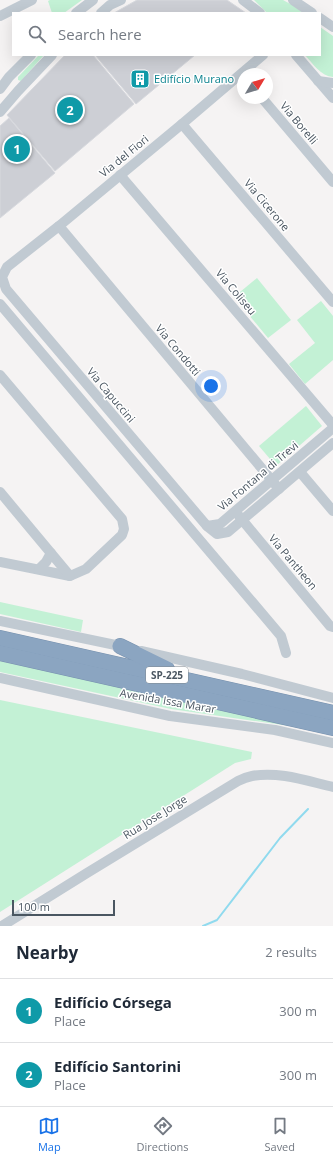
<!DOCTYPE html>
<meta charset="utf-8">
<style>
:root{--surface:#fff;--page:#f2f2f3;--text:#1f2937;--muted:#747a83;--line:#e0e1e3;--accent:#1a73e8}
body{margin:0;font-family:"Open Sans",sans-serif;background:var(--page);color:var(--text)}
.compass{position:absolute;left:237px;top:68px;width:36px;height:36px;border-radius:50%;background:var(--surface);box-shadow:0 4px 16px #0002;rotate:52deg}
.scale{position:absolute;left:12px;bottom:10px;width:103px;box-sizing:border-box;padding-left:4px;border:2px solid #4a5661;border-top:0;font-size:11px;line-height:14px;white-space:nowrap;color:#4a5661;-webkit-text-stroke:3px #fff;paint-order:stroke}
.you{position:absolute;left:211px;top:386px;width:14px;height:14px;margin:-10px;border:3px solid #fff;border-radius:50%;background:#1a73e8;box-shadow:0 0 0 6px #1a73e833}
.badge{display:grid;place-items:center;width:26px;height:26px;border-radius:50%;background:var(--accent);color:#fff;font-size:13px;font-weight:700}
.pin{position:absolute;translate:-50% -50%;border:2px solid #fff;box-shadow:0 1px 4px #0006}
.list{margin:0;padding:0;list-style:none}
h2{display:flex;justify-content:space-between;align-items:center;height:52px;margin:0;padding:0 16px;font-size:17px}
h2 small{font-size:13px;font-weight:400;color:var(--muted)}
.list li{display:grid;grid-template-columns:26px 1fr auto;gap:12px;align-items:center;box-sizing:border-box;height:64px;padding:0 16px;border-top:1px solid var(--line)}
.list b{display:block;font-size:15px;white-space:nowrap}
.list p{margin:0;font-size:13px;white-space:nowrap;color:var(--muted)}
.list em{font-size:13px;font-style:normal;color:var(--muted)}
.icon{flex:none;width:22px;height:22px;fill:none;stroke:currentColor;stroke-width:2;stroke-linecap:round;stroke-linejoin:round}
.map{position:relative;flex:none;width:333px;height:926px;overflow:hidden}
.search{position:absolute;background:var(--surface);box-shadow:0 4px 16px #0002;left:12px;right:12px;top:12px;height:44px;display:flex;align-items:center;gap:10px;box-sizing:border-box;padding:0 14px;border-radius:0px;color:var(--muted);font-size:15px}
.sheet{height:180px;background:var(--surface)}
nav{display:flex;justify-content:space-around;align-items:center;box-sizing:border-box;height:56px;border-top:1px solid var(--line);background:var(--surface);font-size:11px;color:var(--muted)}
nav a{display:grid;justify-items:center;gap:2px}
nav .on{color:var(--accent)}
.map>svg:first-child{display:block}
</style>
<div class="map">
<svg width="333" height="926" viewBox="0 0 333 926">
<rect width="100%" height="100%" fill="#f5f3f3"/>
<g fill="#c3f1d5">
<polygon points="50,0 82,0 64,13 52,13 48,1"/>
<polygon points="254,0 283,0 294,6 303,13 267,13"/>
<path d="M320 27 333 36V77C321 76 313 64 305 55H320Z"/>
<polygon points="39,55 44,55 21,81 18,80 18,77"/>
<polygon points="257,278 291,320 268,338 234,297"/>
<polygon points="321,301 333,316 333,360 305,384 289,364 315,343 297,320"/>
<polygon points="306,406 322,426 276,466 259,446"/>
<polygon points="0,602 83,620 81,632 0,614"/>
<polygon points="0,661 178,699 290,726 171,709 0,672"/>
<polygon points="0,700 252,752 251,759 235,763 0,912"/>
</g>
<g fill="none" stroke-linecap="round" stroke-linejoin="round">
<polyline stroke="#90daee" stroke-width="2" points="203,926 217,920 280,838 308,809"/>
</g>
<g fill="#cdcfd5" stroke="#d7d9de">
<polygon points="137,0 227,0 246,13 114,13"/>
<polygon points="65,55 93,55 134,104 55,171 7,115"/>
<polygon points="95,55 195,55 136,104"/>
<polygon points="9,118 55,173 0,218 0,126"/>
</g>
<g fill="none" stroke-linecap="round" stroke-linejoin="round">
<g stroke="#7690ad" stroke-width="16">
<g id="highway">
<polyline points="0,638 333,713"/>
<polyline points="120,646 167,669"/>
<polyline points="0,653 333,728"/>
</g>
</g>
<g stroke="#c1cad2" stroke-width="10">
<polyline points="243,0 260,13"/>
<polyline points="293,0 312,13"/>
<polyline points="76,13 93,0"/>
<polyline points="101,13 110,5 121,0"/>
<polyline points="0,16 32,0"/>
<polyline points="320,18 333,27"/>
<polyline points="263,55 182,124 59,226 7,267 2,277 6,289 207,526 217,534 228,532 333,443"/>
<polyline points="296,55 333,98"/>
<polyline points="318,81 333,83"/>
<polyline points="0,89 9,77 31,55"/>
<polyline points="262,98 333,182"/>
<polyline points="0,112 18,91 52,55"/>
<polyline points="182,124 333,302"/>
<polyline points="120,175 333,425"/>
<polyline points="59,226 279,489"/>
<polyline points="0,304 281,636 286,653"/>
<polyline points="0,375 122,519 124,529 122,535 86,569 70,576 0,562"/>
<polyline points="300,472 333,511"/>
<polyline points="0,492 70,576"/>
<polyline points="239,516 330,626 333,627"/>
<polyline points="207,526 220,524 333,428"/>
<polyline points="39,569 46,562 51,553"/>
<polyline points="0,621 125,647"/>
<polyline points="141,651 242,674 333,698"/>
<polyline points="0,678 170,716 275,730 333,743"/>
<path d="M2 926 87 873 238 781C242 779 247 777 252 776 279 771 307 781 333 787"/>
</g>
<use href="#highway" stroke="#8ba5c1" stroke-width="15"/>
</g>
<defs>
<g id="building-square" transform="scale(1)"><rect x="-9" y="-9" width="18" height="18" rx="4" fill="#0f9aa8" stroke="#fff"/><path d="M-4-6H4V6H1V3H-1V6H-4ZM-2.5-4.3h1.7v1.8h-1.7ZM.8-4.3h1.7v1.8H.8ZM-2.5-1h1.7V.8h-1.7ZM.8-1h1.7V.8H.8Z" fill="#fff"/></g>
</defs>
<g fill-rule="evenodd">
<use href="#building-square" x="140" y="79"/>
</g>
<g text-anchor="middle" stroke-width="3" stroke-linejoin="round" paint-order="stroke">
<rect fill="#fff" stroke="#808990" stroke-width="1" x="146" y="667" width="42" height="16" rx="3"/>
<g font-size="10" font-weight="bold" fill="#4a5661">
<text x="167" y="679">SP-225</text>
</g>
<g font-size="11" fill="#0d838f" stroke="#fff" text-anchor="start">
<text x="154" y="83">Edifício Murano</text>
</g>
<g font-size="11" fill="#4a5661" stroke="#fff">
<text transform="translate(299 123) rotate(50)" y="4">Via Borelli</text>
<text transform="translate(124 156) rotate(-39)" y="4">Via del Fiori</text>
<text transform="translate(267 205) rotate(50)" y="4">Via Cicerone</text>
<text transform="translate(236 292) rotate(50)" y="4">Via Coliseu</text>
<text transform="translate(178 350) rotate(50)" y="4">Via Condotti</text>
<text transform="translate(111 395) rotate(50)" y="4">Via Capuccini</text>
<text transform="translate(258 476) rotate(-40)" y="4">Via Fontana di Trevi</text>
<text transform="translate(293 562) rotate(50)" y="4">Via Pantheon</text>
<text transform="translate(168 701) rotate(10)" y="4">Avenida Issa Marar</text>
<text transform="translate(155 817) rotate(-32)" y="4">Rua Jose Jorge</text>
</g>
</g>
</svg>
<svg class="compass" viewBox="-18 -18 36 36"><path d="M0-13l5 13h-10z" fill="#e53935"/><path d="M0 13l5-13h-10z" fill="#747a83"/></svg>
<div class="scale">100 m</div>
<div class="you"></div>
<div class="pin badge" style="left:17px;top:149px;background:#0f9aa8">1</div>
<div class="pin badge" style="left:70px;top:110px;background:#0f9aa8">2</div>
<div class="search"><svg class="icon" aria-label="search" viewBox="0 0 24 24"><circle cx="10" cy="10" r="6"/><path d="M15 15l6 6"/></svg>Search here</div>
</div>
<section class="sheet">
<h2>Nearby<small>2 results</small></h2>
<ul class="list">
<li><span class="badge" style="background:#0f9aa8">1</span><div><b>Edifício Córsega</b><p>Place</p></div><em>300 m</em></li>
<li><span class="badge" style="background:#0f9aa8">2</span><div><b>Edifício Santorini</b><p>Place</p></div><em>300 m</em></li>
</ul>
</section>
<nav>
<a class="on"><svg class="icon" aria-label="map" viewBox="0 0 24 24"><path d="M3 6l6-2 6 2 6-2v14l-6 2-6-2-6 2zM9 4v14M15 6v14"/></svg>Map</a>
<a><svg class="icon" aria-label="directions" viewBox="0 0 24 24"><path d="M12 3l9 9-9 9-9-9zM9 14v-3h6M13 9l2 2-2 2"/></svg>Directions</a>
<a><svg class="icon" aria-label="saved" viewBox="0 0 24 24"><path d="M7 4h10v16l-5-4-5 4z"/></svg>Saved</a>
</nav>
